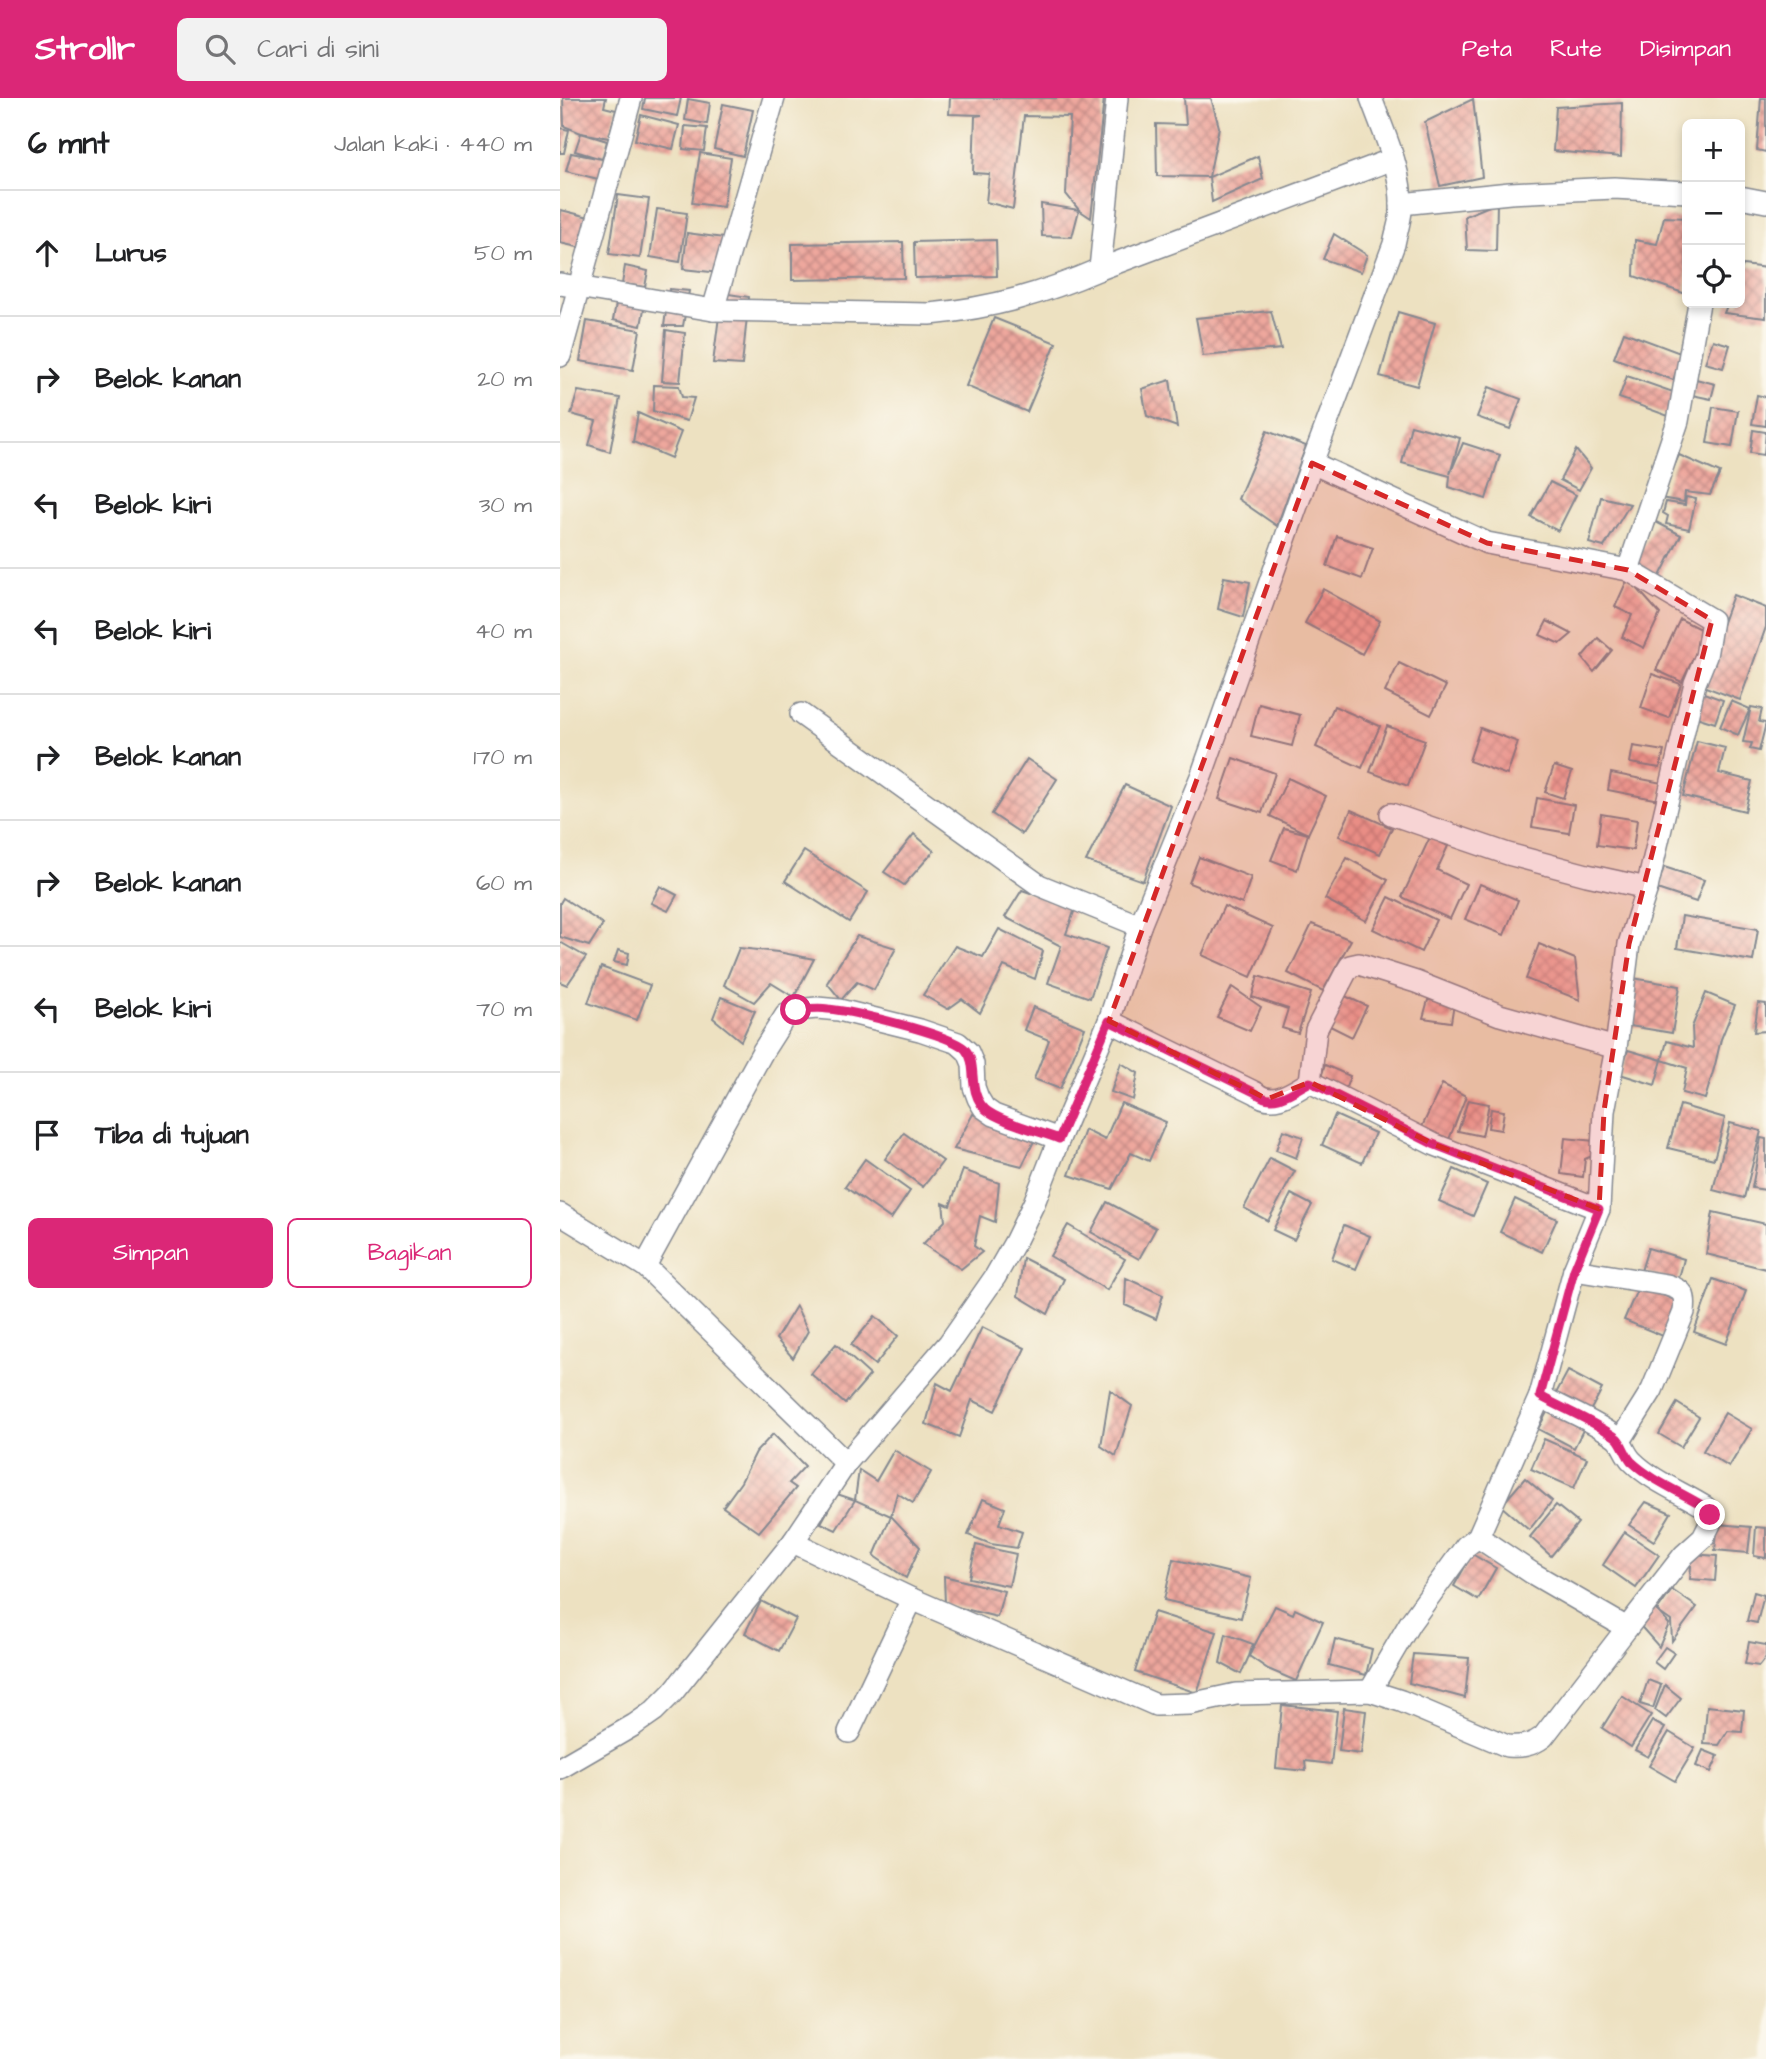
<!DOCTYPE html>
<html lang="id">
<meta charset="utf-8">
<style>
:root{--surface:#fff;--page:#f2f2f2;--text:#202124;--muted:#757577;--line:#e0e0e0;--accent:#db2777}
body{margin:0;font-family:"Architects Daughter",sans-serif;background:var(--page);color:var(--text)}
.controls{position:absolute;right:21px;top:21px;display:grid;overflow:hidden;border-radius:10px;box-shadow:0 4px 10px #0003}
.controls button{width:63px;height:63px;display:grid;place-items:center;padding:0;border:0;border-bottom:2px solid var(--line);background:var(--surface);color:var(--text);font:35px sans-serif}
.stop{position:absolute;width:21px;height:21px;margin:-16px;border:5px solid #db2777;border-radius:50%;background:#fff}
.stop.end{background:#db2777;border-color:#fff;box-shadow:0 2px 7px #0008}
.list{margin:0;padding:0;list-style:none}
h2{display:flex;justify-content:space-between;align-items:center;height:91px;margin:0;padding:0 28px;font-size:30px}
h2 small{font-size:23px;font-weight:400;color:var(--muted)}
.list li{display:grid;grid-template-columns:46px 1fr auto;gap:21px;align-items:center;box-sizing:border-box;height:126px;padding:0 28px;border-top:2px solid var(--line)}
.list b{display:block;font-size:26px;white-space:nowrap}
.list em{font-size:23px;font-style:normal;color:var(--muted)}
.actions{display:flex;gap:14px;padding:21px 28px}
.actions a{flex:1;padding:16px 0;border:2px solid var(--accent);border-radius:10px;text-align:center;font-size:24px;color:var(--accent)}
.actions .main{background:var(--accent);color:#fff}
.icon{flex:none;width:38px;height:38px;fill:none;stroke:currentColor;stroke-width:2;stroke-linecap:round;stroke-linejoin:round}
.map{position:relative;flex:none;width:1206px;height:1961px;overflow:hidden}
header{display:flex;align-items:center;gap:42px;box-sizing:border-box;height:98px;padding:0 35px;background:var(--accent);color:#fff}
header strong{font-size:33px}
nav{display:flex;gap:38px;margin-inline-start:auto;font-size:24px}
.search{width:490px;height:63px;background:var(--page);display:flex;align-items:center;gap:18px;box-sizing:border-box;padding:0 24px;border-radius:10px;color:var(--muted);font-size:26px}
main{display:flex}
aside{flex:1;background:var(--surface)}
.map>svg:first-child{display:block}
</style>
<header>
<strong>Strollr</strong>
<div class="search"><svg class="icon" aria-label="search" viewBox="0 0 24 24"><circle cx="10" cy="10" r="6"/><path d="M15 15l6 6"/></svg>Cari di sini</div>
<nav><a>Peta</a><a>Rute</a><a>Disimpan</a></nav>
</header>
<main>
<aside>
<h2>6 mnt<small>Jalan kaki · 440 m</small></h2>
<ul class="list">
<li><svg class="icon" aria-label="ahead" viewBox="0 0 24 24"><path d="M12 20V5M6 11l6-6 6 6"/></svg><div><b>Lurus</b></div><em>50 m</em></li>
<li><svg class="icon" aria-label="right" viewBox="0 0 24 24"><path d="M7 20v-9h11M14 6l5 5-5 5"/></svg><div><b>Belok kanan</b></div><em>20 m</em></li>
<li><svg class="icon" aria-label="left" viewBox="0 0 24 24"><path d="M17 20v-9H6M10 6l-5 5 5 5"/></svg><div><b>Belok kiri</b></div><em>30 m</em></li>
<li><svg class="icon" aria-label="left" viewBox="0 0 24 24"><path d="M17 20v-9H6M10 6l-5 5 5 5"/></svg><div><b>Belok kiri</b></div><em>40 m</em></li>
<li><svg class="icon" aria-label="right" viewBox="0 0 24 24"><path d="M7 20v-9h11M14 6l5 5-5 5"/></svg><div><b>Belok kanan</b></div><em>170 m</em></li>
<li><svg class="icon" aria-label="right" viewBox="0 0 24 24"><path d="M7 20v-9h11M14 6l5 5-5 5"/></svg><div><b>Belok kanan</b></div><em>60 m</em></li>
<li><svg class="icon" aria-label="left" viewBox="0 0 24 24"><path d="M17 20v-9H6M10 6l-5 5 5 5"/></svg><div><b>Belok kiri</b></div><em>70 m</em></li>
<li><svg class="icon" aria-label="arrive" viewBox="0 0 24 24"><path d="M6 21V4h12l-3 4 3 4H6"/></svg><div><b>Tiba di tujuan</b></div></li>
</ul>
<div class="actions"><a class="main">Simpan</a><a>Bagikan</a></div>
</aside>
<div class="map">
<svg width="1206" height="1961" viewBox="0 0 1206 1961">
<defs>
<pattern id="building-cross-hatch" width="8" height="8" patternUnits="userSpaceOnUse" patternTransform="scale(1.75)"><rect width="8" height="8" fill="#eea79d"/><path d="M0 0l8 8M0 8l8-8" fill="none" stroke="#c08883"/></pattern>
</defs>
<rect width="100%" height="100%" fill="#fbf7ec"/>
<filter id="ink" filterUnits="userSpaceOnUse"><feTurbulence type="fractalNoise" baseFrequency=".0143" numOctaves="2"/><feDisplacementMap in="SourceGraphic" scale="14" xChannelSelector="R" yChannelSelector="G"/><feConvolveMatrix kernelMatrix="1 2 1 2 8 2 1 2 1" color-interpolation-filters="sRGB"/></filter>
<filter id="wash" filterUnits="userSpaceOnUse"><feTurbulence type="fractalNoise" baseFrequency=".00686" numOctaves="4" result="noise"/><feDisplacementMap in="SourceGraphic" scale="28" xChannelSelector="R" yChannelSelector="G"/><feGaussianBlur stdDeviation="1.57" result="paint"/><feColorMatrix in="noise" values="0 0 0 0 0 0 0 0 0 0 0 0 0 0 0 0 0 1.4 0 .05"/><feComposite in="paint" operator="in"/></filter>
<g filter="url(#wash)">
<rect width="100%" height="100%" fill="#ede1c1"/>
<g id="blocks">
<g fill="url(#building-cross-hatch)">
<polygon points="3,0 46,0 44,9 56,12 49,40 21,35 4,28"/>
<polygon points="85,0 121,0 117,18 83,11"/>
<polygon points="390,0 544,0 531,120 519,112 506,96 510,19 464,18 453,111 426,104 429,76 413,75 415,18 422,17 389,16"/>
<polygon points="624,0 651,0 659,29 649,79 597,78 596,26 626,27"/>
<polygon points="1201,0 1206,0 1206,54 1197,52"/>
<polygon points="128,1 150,5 147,26 125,22"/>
<polygon points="913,1 922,79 880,88 865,24"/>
<polygon points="1062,5 1061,59 993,53 996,9"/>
<polygon points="163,6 193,12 183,58 154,51"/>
<polygon points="81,17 119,27 113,51 75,42"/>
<polygon points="125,28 147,30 144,53 123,51"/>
<polygon points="0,30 9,32 4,55 0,55"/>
<polygon points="21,35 47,43 42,61 46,64 42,82 6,73 11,55 42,61 15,53"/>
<polygon points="140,55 171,60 163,109 132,105"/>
<polygon points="698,58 703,81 652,104 649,79"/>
<polygon points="58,97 89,101 80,160 49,156"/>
<polygon points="937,105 936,153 907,152 905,118"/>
<polygon points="481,106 519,112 512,139 482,138"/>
<polygon points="97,111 127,115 120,164 90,159"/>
<polygon points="1,112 33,120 26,151 0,145"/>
<polygon points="1104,119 1127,120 1126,196 1074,178 1075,142 1097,146"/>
<polygon points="127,135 164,140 160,175 123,171"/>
<polygon points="774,136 807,157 801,174 763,161"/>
<polygon points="436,142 437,178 355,180 354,144"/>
<polygon points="343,144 344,180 232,182 232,146"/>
<polygon points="1183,167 1206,170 1206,220 1164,215 1168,205 1180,205 1180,174"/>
<polygon points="65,168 88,173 85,189 62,186"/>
<polygon points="109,191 129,193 123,228 104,228"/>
<polygon points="162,195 189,199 182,267 153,265"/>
<polygon points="57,200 85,205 81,228 53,222"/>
<polygon points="711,213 721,251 643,258 636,220"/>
<polygon points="838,214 875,225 857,288 820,278"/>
<polygon points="434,220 496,245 467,314 406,288"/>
<polygon points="27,223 80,232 73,272 20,263"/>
<polygon points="106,232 125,235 120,284 102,283"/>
<polygon points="1064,234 1123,256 1113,282 1054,260"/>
<polygon points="1153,242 1170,247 1163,270 1145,265"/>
<polygon points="1067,278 1119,296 1111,319 1059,300"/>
<polygon points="1136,281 1155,286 1151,301 1132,297"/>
<polygon points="610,282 617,329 587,318 582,291"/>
<polygon points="94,287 119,288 122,299 134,300 127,323 93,313"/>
<polygon points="929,289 961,301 950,331 917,319"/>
<polygon points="18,293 60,300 50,354 29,347 36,323 11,316"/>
<polygon points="1197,297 1206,299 1206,328 1192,326"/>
<polygon points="1153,309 1178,313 1172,349 1147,345"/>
<polygon points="78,315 121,334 111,360 73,344"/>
<polygon points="851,327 900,340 890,376 903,345 940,357 926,401 889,389 890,378 842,365"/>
<polygon points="1193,332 1206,334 1204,357 1190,355"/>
<polygon points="707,333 746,348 717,428 678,401"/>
<polygon points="1016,352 1031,370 1019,392 1000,382"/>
<polygon points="1119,357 1160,375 1150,397 1125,394 1124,404 1100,400"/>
<polygon points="990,384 1016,397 998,433 971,419"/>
<polygon points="1041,399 1070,406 1044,449 1029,445"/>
<polygon points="1126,399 1136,401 1129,431 1106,426 1108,418 1103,415 1106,404 1125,407"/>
<polygon points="1096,424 1121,437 1097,484 1072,471"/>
<polygon points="777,438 813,450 802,481 767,468"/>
<polygon points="664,479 690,484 683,519 658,511"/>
<polygon points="1068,480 1100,516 1084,550 1062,539 1072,517 1055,509"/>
<polygon points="763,491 820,523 802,556 745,525"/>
<polygon points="1173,497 1206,510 1206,529 1180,602 1140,587"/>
<polygon points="1120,521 1146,534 1122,584 1096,572"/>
<polygon points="987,523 1012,536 1000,546 980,537"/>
<polygon points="1038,540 1052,552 1034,574 1022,559"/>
<polygon points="839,565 886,588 871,617 825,594"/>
<polygon points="1092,576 1121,586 1109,620 1081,610"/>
<polygon points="1141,594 1163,602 1155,625 1133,618"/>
<polygon points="1171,603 1190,611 1178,637 1160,629"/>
<polygon points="699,606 740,617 732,648 691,638"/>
<polygon points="774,608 820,628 802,670 756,649"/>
<polygon points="1191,609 1202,611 1199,624 1206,625 1199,653 1190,651 1192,645 1183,644"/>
<polygon points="827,628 865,642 848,688 810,674"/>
<polygon points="920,630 958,644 947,677 909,663"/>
<polygon points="1137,643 1165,650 1159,675 1192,683 1185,713 1123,698"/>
<polygon points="1073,648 1104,653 1100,670 1070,665"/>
<polygon points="673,660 715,675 702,715 659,701"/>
<polygon points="467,661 497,681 462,736 432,716"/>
<polygon points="994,668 1012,674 1003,700 985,694"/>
<polygon points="1051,675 1102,685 1099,702 1048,692"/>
<polygon points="728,680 766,698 748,736 710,718"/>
<polygon points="565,687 611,708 583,783 526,763"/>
<polygon points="977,700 1014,707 1009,735 972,729"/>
<polygon points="791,712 832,730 820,756 779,738"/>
<polygon points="1041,716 1077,722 1073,752 1037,747"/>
<polygon points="724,730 748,736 737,772 711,762"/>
<polygon points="354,736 374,753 344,787 324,774"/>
<polygon points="870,739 888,748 877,772 906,786 890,821 842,799"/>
<polygon points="244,753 308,794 289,824 225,783"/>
<polygon points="639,759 691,779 682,806 629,785"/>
<polygon points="787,760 828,782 806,823 765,801"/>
<polygon points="1104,769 1144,782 1136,804 1097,791"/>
<polygon points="920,786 958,802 944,837 905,821"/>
<polygon points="100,788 117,797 108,813 91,805"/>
<polygon points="462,792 515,811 506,836 547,850 530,900 488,885 501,848 445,819"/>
<polygon points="829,799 876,822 861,854 813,831"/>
<polygon points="3,800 43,826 29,848 0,839 0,805"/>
<polygon points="664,808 713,830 691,879 642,857"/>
<polygon points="1122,818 1198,831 1193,863 1117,850"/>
<polygon points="752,826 791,842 763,893 728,875"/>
<polygon points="439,831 483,853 475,881 444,868 420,915 402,901 388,911 363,897 395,848 423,859"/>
<polygon points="297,838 336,850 314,892 297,884 281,902 267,885"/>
<polygon points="0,844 26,859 7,887 0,884"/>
<polygon points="979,846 1015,861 1020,902 966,881"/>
<polygon points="179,850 218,854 254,861 234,899 211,885 194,904 164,887"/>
<polygon points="58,852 69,855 67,867 54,864"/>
<polygon points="41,869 90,887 77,922 28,905"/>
<polygon points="698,878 751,895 738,935 722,930 728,911 692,899"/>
<polygon points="1073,880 1120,888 1112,935 1064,927"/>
<polygon points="672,889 701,909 690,933 657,919"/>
<polygon points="1146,895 1175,907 1161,941 1155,967 1145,1001 1122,995 1127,970 1102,962 1107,943 1133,950 1132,929"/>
<polygon points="785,898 807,908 792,939 770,928"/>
<polygon points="161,899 195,913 181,943 153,920"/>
<polygon points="868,902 894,905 891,924 863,920"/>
<polygon points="1198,905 1206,906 1206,933 1194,934"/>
<polygon points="473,909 525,930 500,991 474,981 489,942 464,932"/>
<polygon points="1068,952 1102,962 1095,987 1060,976"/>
<polygon points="561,965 578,975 573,1002 551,994"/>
<polygon points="765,967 790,978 784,995 759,985"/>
<polygon points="882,986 906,998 888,1044 860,1033"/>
<polygon points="908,1002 929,1006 922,1038 898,1033"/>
<polygon points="561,1005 606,1024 589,1063 571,1055 552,1091 509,1077 525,1032 545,1042"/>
<polygon points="1120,1007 1165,1020 1154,1061 1108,1050"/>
<polygon points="931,1011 944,1013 941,1032 928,1030"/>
<polygon points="413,1016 474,1043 462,1068 394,1051"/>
<polygon points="775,1017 815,1035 802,1065 762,1047"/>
<polygon points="1170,1025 1201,1033 1184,1100 1153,1092"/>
<polygon points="723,1032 743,1039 736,1060 716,1052"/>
<polygon points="344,1035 383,1063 363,1089 325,1061"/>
<polygon points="1005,1040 1034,1043 1032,1058 1025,1061 1023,1079 1001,1076"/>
<polygon points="1201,1040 1206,1041 1206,1092 1192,1090"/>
<polygon points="710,1060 735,1073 708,1123 684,1110"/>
<polygon points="305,1061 350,1093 331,1121 285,1089"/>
<polygon points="894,1071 927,1086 913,1118 879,1103"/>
<polygon points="403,1072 439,1085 435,1124 420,1118 414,1148 422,1154 401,1171 363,1146 385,1123 383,1105 390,1108"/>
<polygon points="731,1096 752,1107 734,1142 713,1132"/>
<polygon points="955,1101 997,1121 982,1154 940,1134"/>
<polygon points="547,1104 596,1130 579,1161 531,1134"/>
<polygon points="1153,1114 1206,1126 1206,1171 1146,1156"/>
<polygon points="508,1127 565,1161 547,1192 490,1158"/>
<polygon points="784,1127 810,1138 796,1171 772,1161"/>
<polygon points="1088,1150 1124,1161 1118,1184 1081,1173"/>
<polygon points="463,1160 504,1181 488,1216 458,1198"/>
<polygon points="566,1180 603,1197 596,1221 565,1207"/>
<polygon points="1153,1181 1186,1193 1166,1246 1134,1234"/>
<polygon points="1079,1187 1117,1203 1103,1238 1064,1222"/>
<polygon points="236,1208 248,1233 233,1260 216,1241"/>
<polygon points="315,1218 338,1238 315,1267 291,1247"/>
<polygon points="422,1229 465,1250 435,1313 412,1302 399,1339 366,1326 377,1285 392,1293"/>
<polygon points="276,1246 310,1277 285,1306 251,1276"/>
<polygon points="1008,1273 1042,1291 1028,1317 994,1299"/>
<polygon points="550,1292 572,1308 556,1358 541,1348"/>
<polygon points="992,1305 1027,1324 1014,1350 978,1331"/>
<polygon points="1117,1305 1139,1319 1121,1349 1099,1336"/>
<polygon points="1165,1315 1192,1331 1169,1369 1143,1353"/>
<polygon points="213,1336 245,1368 229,1385 236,1390 199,1434 163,1409 181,1384 196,1354"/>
<polygon points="984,1341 1027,1360 1014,1390 971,1371"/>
<polygon points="334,1352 371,1374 353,1405 337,1395 331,1418 360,1449 346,1480 314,1458 331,1418 295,1402 299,1372 316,1383"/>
<polygon points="965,1380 992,1403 969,1432 941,1408"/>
<polygon points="277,1396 295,1402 276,1432 261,1425"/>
<polygon points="423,1401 445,1410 439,1426 462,1434 457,1450 431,1446 408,1437"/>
<polygon points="1086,1404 1111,1415 1094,1443 1069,1427"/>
<polygon points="996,1407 1018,1425 991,1458 970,1439"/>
<polygon points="1158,1426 1191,1429 1188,1455 1155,1452"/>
<polygon points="1196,1429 1206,1430 1206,1460 1194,1458"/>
<polygon points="1065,1434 1099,1457 1076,1490 1043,1467"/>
<polygon points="416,1447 456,1456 449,1488 409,1480"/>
<polygon points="912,1456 936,1470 918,1502 894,1488"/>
<polygon points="1132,1456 1157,1458 1155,1483 1130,1481"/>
<polygon points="613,1461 691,1480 681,1520 604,1502"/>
<polygon points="384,1478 444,1493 437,1519 385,1506"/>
<polygon points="1112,1492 1137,1509 1112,1543 1111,1523 1097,1513"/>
<polygon points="1194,1494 1204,1497 1197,1525 1187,1523"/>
<polygon points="201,1503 236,1521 219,1553 185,1535"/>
<polygon points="715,1508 733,1516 735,1511 763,1524 736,1583 708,1571 689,1558 681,1576 660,1565 666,1536 693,1546 689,1558"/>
<polygon points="1094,1509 1109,1526 1099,1549 1077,1524"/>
<polygon points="594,1514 657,1534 637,1595 575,1574"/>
<polygon points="775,1541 812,1551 806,1577 769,1567"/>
<polygon points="1189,1544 1206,1547 1206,1559 1199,1568 1185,1566"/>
<polygon points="1105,1549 1114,1555 1103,1571 1094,1564"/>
<polygon points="853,1556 909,1560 905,1600 849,1585"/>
<polygon points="1088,1582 1101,1587 1093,1610 1080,1606"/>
<polygon points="1105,1587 1121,1600 1106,1620 1095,1612"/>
<polygon points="1062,1598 1091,1617 1071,1649 1042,1630"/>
<polygon points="722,1607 777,1613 771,1666 745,1663 746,1673 716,1670"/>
<polygon points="1147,1608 1184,1612 1182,1634 1168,1633 1159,1647 1144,1646"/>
<polygon points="784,1610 806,1613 801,1656 779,1653"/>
<polygon points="1092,1623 1105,1630 1088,1659 1075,1652"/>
<polygon points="1109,1634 1135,1650 1115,1683 1089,1668"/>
<polygon points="1143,1652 1158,1658 1151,1674 1136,1668"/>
</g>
</g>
</g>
<g filter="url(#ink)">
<use href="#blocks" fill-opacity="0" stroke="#848890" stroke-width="2"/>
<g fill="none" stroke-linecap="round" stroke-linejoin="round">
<g stroke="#848890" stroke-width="24">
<g id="minor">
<polyline points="1180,99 1206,104"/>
<polyline points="841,106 950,95 1054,90 1127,94"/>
<polyline points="540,171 557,0"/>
<path d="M0 186 153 212 370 216C433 210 482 196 540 171L833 61"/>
<polyline points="153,212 214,0"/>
<polyline points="0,258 71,0"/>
<polyline points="752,365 927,445 1068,472 1152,522 1146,558 1135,585 1087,790 1069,846 1056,950 1044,1013 1039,1111 1014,1172 980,1298 918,1439 906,1448 850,1525 810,1593"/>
<polyline points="1068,472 1118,323 1139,205"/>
<polyline points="241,616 479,787 580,828"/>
<polyline points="831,716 948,756 1027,777 1087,790"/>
<path d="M549 923 696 995C713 1010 734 993 750 984L756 932 785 876 790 868 799 866 856 884 940 917 1056 950"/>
<polyline points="750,984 873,1046 1039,1111"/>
<polyline points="0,1116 85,1168 286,1365"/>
<polyline points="85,1168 203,953 226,917 236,912 257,910 279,912 360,932 398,945 408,954 413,966 414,989 418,1000 424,1010 434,1017 499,1041"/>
<path d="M1014 1172 1107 1187C1124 1192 1126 1197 1124 1214L1092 1292 1060 1343"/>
<path d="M918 1439 972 1475 1067 1530 1124 1457 1143 1440 1150 1426V1417L1145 1409C1121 1394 1092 1383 1072 1363 1065 1356 1063 1346 1057 1340 1035 1323 1005 1312 980 1298"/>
<path d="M233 1444 352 1501 596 1607 630 1606 676 1596 810 1593 841 1603 947 1648C961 1649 971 1648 983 1639L1067 1530"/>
<polyline points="289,1634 352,1501"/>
<path d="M0 1670 74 1627 94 1613 113 1594 233 1444 286 1365 389 1245 435 1179 455 1144 474 1105 499 1041 549 923 580 828 642 676 752 365 834 146C836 135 840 124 841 113 843 74 824 36 811 0"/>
</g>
</g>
<use href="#minor" stroke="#fff" stroke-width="21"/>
</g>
</g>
<g fill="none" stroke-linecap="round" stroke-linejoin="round" filter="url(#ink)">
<path stroke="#db2777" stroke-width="9" d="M236 912C247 911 257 909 268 911 292 913 390 936 405 951 414 961 412 975 414 987 415 995 419 1005 425 1011 438 1023 481 1034 499 1041L549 923 696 995C713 1010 734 993 750 984L873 1046 1039 1111 1014 1172 980 1298C1005 1312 1034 1323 1057 1340 1063 1346 1065 1356 1071 1363 1092 1383 1121 1394 1145 1409L1150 1417"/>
</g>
<path fill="#d62828" fill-opacity="0.2" stroke="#d62828" stroke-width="5" stroke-dasharray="14 9" stroke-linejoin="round" d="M752 365 927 445 1068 472 1152 522 1069 846 1044 1013 1039 1111 873 1046 750 984 707 1001 549 923Z"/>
</svg>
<div class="controls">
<button>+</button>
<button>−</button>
<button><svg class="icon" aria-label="locate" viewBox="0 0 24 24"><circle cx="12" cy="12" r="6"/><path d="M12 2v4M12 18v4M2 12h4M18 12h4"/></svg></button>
</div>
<div class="stop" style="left:236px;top:912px"></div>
<div class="stop end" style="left:1150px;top:1417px"></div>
</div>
</main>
